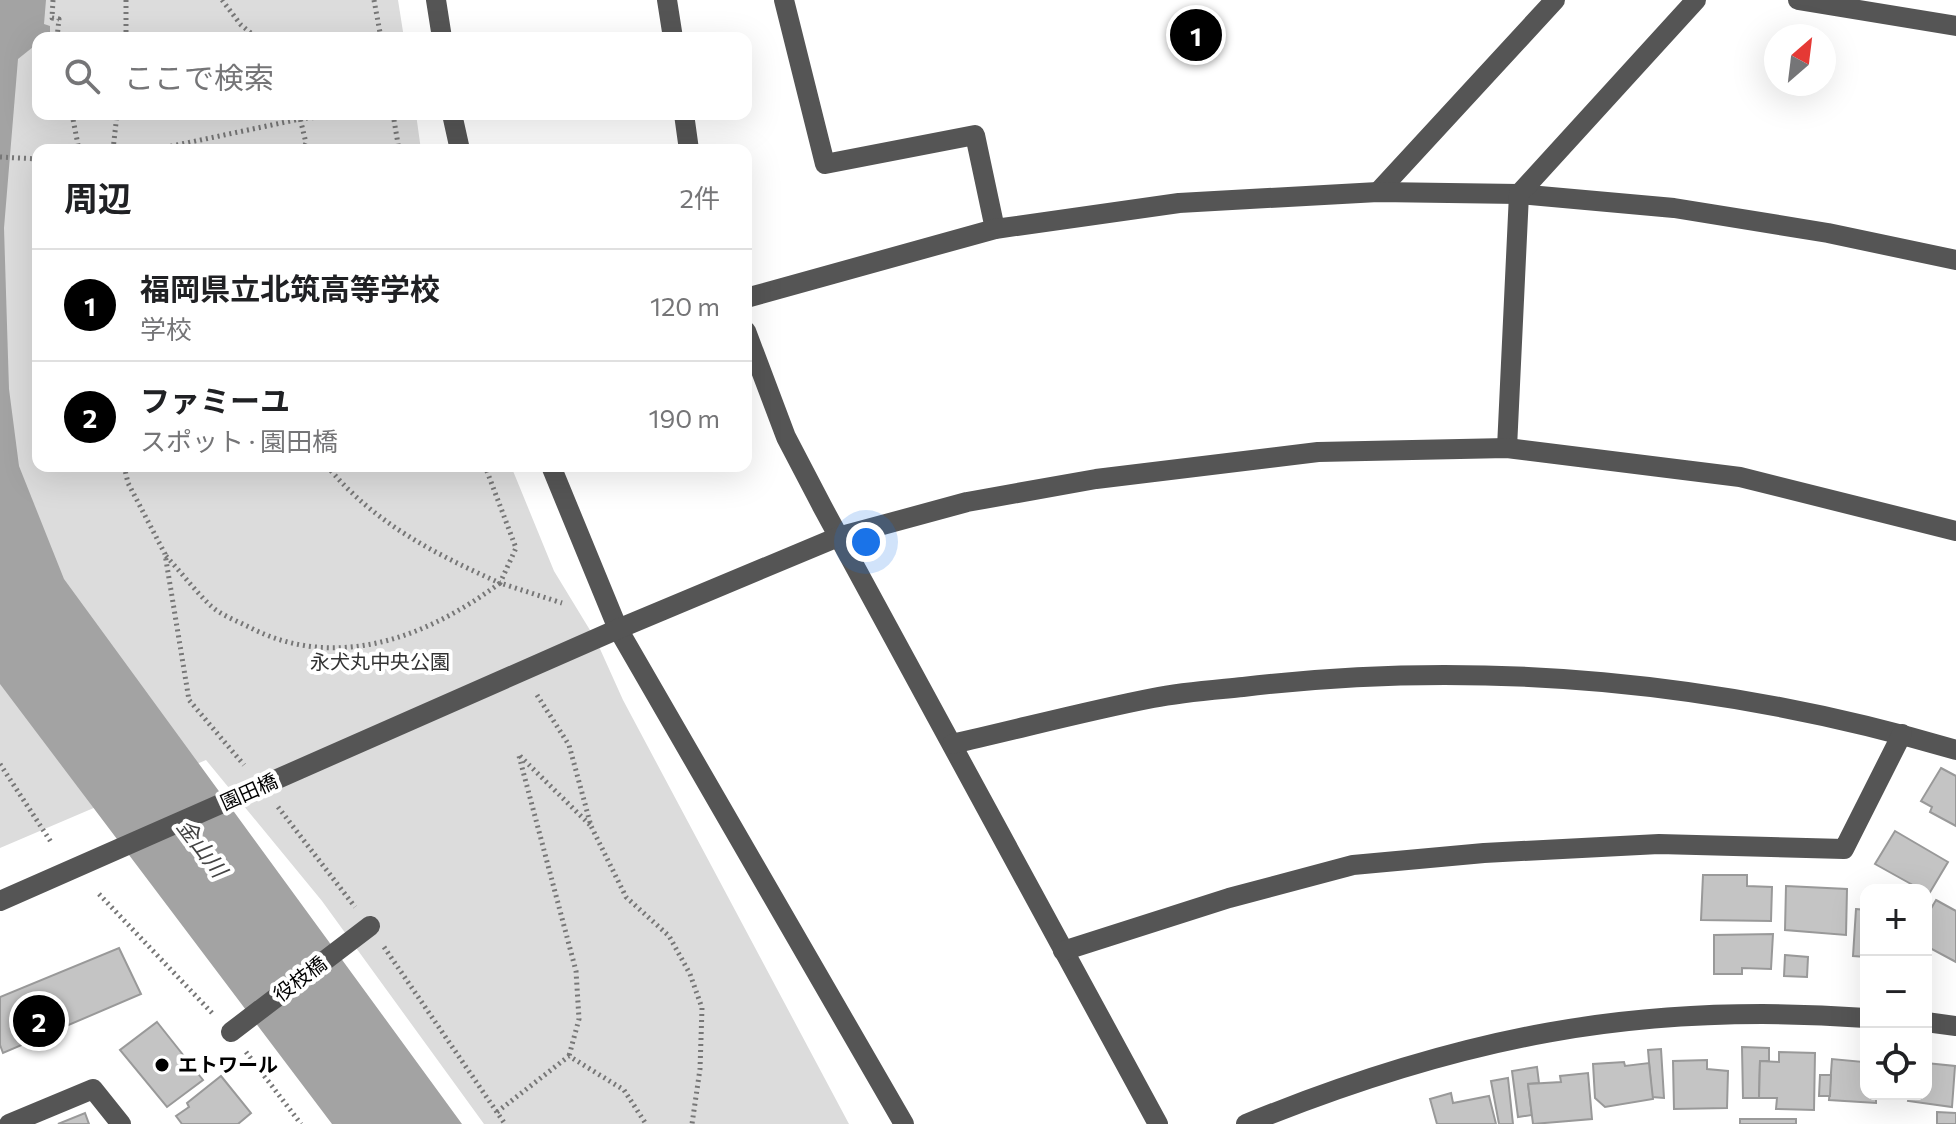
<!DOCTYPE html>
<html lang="ja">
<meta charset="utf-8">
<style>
:root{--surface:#fff;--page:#f6f6f6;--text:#202124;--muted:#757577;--line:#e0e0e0;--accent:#000}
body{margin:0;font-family:Commissioner,"Noto Sans JP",sans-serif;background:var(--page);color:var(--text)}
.controls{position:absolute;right:24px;bottom:24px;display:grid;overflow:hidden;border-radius:16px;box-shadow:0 8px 32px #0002}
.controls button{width:72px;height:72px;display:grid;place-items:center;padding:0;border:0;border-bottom:2px solid var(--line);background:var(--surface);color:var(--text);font:40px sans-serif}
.compass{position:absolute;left:1764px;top:24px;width:72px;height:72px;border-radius:50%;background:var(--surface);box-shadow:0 8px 32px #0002;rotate:28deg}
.you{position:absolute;left:866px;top:542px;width:28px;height:28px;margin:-20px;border:6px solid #fff;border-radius:50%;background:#1a73e8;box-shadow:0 0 0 12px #1a73e833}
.badge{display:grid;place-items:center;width:52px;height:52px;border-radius:50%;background:var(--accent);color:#fff;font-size:26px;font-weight:700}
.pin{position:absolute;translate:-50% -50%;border:4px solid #fff;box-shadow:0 2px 8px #0006}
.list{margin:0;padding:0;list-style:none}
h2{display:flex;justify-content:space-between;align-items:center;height:104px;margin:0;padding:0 32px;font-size:34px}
h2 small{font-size:26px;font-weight:400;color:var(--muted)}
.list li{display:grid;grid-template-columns:52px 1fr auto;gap:24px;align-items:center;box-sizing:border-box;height:112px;padding:0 32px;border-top:2px solid var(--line)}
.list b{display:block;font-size:30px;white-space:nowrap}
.list p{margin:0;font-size:26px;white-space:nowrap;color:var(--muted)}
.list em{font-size:26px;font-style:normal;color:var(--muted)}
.icon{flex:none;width:44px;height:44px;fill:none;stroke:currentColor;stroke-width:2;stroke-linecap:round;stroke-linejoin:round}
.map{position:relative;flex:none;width:1956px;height:1124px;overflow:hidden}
.search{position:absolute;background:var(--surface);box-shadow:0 8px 32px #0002;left:32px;top:32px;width:720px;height:88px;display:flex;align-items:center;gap:20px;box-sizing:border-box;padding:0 28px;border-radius:16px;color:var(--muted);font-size:30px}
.panel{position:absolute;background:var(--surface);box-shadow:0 8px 32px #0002;left:32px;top:144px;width:720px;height:328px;border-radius:16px}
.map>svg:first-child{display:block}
</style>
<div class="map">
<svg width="1956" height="1124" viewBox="0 0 1956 1124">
<rect width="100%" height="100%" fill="#fff"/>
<polygon fill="#dcdcdc" points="0,0 398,0 404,38 38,38 38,114 416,114 421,150 38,150 38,466 511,466 554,571 596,640 623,700 849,1124 484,1124 322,901 206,760 0,848"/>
<polygon fill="#a3a3a3" points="0,0 46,0 44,24 50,26 50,38 38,38 38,43 18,59 4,228 9,389 19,466 64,579 462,1124 332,1124 0,684"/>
<g fill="#c4c4c4" stroke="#999" stroke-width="2">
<polygon points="1941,768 1956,776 1956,826 1930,812 1932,807 1921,801"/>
<polygon points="1895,831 1948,862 1929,894 1875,864"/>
<polygon points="1703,875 1747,875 1747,886 1772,887 1771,921 1701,920"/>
<polygon points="1786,886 1847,889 1846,935 1785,930"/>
<polygon points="1936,900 1956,911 1956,962 1926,946 1926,917"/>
<polygon points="1856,909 1866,910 1866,957 1853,956"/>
<polygon points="1773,934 1771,969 1742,968 1742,974 1714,974 1714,935"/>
<polygon points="119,948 141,994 3,1053 0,1045 0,997"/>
<polygon points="1785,955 1808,957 1807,977 1784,976"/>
<polygon points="157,1022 203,1080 167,1107 120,1050"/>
<polygon points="1742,1047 1769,1048 1769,1061 1760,1061 1759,1098 1743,1098"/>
<polygon points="1661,1049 1664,1098 1652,1097 1648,1050"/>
<polygon points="1779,1052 1815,1053 1814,1110 1776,1109 1777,1098 1759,1098 1760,1061 1779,1062"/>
<polygon points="1863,1058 1866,1094 1876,1094 1876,1103 1829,1100 1832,1059 1863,1062"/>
<polygon points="1707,1060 1707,1069 1728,1071 1727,1108 1674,1109 1673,1061"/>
<polygon points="1624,1062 1625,1066 1649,1063 1653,1099 1605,1107 1595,1098 1593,1064"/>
<polygon points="1926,1063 1955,1066 1952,1107 1908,1101 1909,1094 1926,1094"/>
<polygon points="1537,1067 1539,1083 1528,1084 1532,1115 1518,1117 1512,1071"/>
<polygon points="1588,1073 1592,1119 1533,1124 1528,1084 1561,1082 1560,1076"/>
<polygon points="1820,1075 1831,1075 1830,1096 1819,1096"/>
<polygon points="221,1076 251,1113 238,1124 182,1124 176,1116 189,1107 187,1103"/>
<polygon points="1508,1078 1513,1124 1499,1124 1491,1081"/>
<polygon points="1451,1093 1453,1103 1489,1096 1496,1124 1437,1124 1430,1099"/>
<polygon points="1937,1112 1956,1113 1956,1124 1937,1124"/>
<polygon points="85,1113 89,1124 58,1124"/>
<rect x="1740" y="1119" width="56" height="5"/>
</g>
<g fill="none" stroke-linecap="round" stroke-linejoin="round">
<g stroke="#777" stroke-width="5" stroke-dasharray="2 4" stroke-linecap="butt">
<polyline points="53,0 52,18 59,19 57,38"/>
<polyline points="222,0 241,25 257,38"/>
<polyline points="374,0 381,38"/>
<polyline points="126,38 126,0"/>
<polyline points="72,114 79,150"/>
<polyline points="299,114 306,143 303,150"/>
<polyline points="393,114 399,150"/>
<polyline points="113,150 117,114"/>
<polyline points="153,150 300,119 344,114"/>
<polyline points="0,157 38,159"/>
<polyline points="124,466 128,483 165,554 189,700 244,765"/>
<path d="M327 466C374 523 433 553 500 583L516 548 485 466"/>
<path d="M166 556C181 572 195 591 211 606 221 615 237 621 249 627 335 672 426 638 500 583L562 603"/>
<polyline points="537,695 569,745 591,826 626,897 669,936 690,974 702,1008 700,1069 692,1124"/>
<polyline points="519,756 576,971 579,1019 569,1056"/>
<polyline points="520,756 590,825"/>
<polyline points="0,764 51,842"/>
<polyline points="278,807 355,907"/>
<polyline points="99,894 213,1014"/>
<polyline points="384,947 505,1124"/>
<polyline points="246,1052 301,1124"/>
<polyline points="497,1112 569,1056 624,1090 646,1124"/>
</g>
<g stroke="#555" stroke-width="20">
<polyline points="436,0 442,38"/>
<polyline points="667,0 673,38"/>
<polyline points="784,0 825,164 975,135 995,229"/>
<polyline points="1798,0 1956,26"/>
<polyline points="452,114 460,150"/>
<polyline points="684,114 689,150"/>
<polyline points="1378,192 1555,0"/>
<polyline points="746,298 995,229 1179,203 1378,192 1519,194 1674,208 1828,233 1956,260"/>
<polyline points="746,331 786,437 822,506 1158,1124"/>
<polyline points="1507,448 1519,194 1696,0"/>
<polyline points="551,466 618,629 904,1124"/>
<path d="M952 744C1019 729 1086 711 1153 698 1183 692 1213 690 1243 687 1482 658 1726 682 1956 750"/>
<polyline points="0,901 618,629 838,537 967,502 1096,479 1318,452 1507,448 1740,477 1956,531"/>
<polyline points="1063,951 1229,898 1353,865 1484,853 1659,844 1844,849 1902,734"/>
<polyline points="1926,1022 1956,1026"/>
<polyline points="231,1032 370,926"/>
<polyline points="9,1124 93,1089 121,1124"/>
<path d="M1246 1124C1457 1038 1637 1001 1866 1018"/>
</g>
</g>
<circle fill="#000" stroke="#fff" stroke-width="3" cx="162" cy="1065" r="8"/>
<g text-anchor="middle" stroke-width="8" stroke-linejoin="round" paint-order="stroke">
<g font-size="20" fill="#333" stroke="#fff">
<text x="380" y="669">永犬丸中央公園</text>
</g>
<g font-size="20" fill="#000" stroke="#fff">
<text transform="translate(249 792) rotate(-24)" y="7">園田橋</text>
<text transform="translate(300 979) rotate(-37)" y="7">役枝橋</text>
</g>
<g font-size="20" font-weight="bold" fill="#000" stroke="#fff" text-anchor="start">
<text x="178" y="1072">エトワール</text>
</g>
<g font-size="22" font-style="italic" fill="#444" stroke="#fff">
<text transform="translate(202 848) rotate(53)" y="8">金山川</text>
</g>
</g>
</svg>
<div class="controls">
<button>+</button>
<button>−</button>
<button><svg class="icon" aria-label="locate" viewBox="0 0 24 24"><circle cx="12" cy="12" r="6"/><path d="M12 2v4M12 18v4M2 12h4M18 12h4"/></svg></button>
</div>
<svg class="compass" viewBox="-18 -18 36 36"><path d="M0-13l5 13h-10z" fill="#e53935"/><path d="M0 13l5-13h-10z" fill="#757577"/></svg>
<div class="you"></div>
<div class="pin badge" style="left:1196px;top:35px">1</div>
<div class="pin badge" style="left:39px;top:1021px">2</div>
<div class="search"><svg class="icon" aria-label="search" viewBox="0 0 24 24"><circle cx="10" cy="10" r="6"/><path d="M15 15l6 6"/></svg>ここで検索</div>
<section class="panel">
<h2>周辺<small>2件</small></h2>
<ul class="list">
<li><span class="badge">1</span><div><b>福岡県立北筑高等学校</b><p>学校</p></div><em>120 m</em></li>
<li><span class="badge">2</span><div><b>ファミーユ</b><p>スポット · 園田橋</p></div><em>190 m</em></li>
</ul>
</section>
</div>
